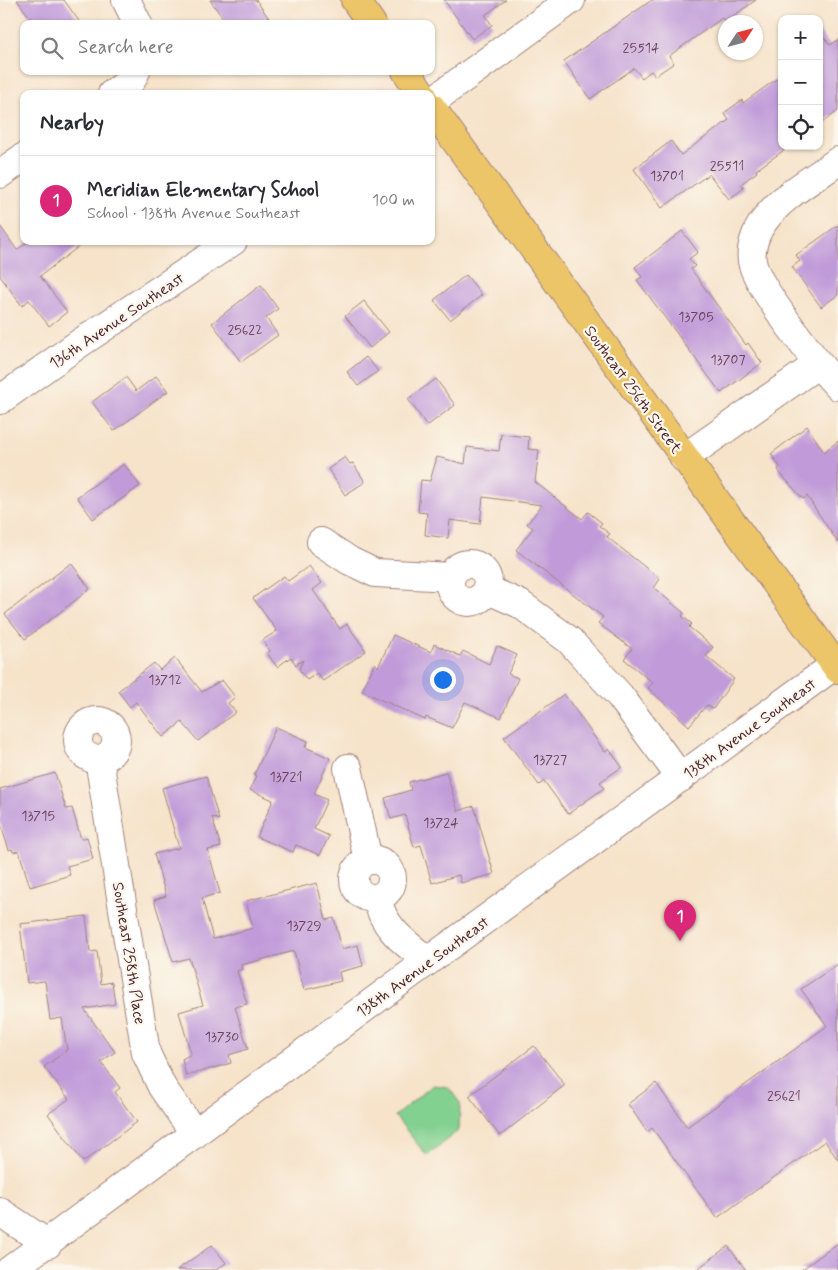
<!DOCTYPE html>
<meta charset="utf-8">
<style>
:root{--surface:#fff;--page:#f7f7f7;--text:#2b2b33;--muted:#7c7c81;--line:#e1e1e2;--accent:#db2777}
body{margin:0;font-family:Mynerve,sans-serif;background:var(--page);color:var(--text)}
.controls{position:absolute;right:15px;top:15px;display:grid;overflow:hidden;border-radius:10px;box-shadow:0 1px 4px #0004}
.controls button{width:45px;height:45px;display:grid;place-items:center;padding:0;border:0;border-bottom:1px solid var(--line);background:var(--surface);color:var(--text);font:25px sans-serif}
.compass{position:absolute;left:718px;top:15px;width:45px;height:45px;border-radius:50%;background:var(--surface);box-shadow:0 1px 4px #0004;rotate:54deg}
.you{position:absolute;left:442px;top:679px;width:18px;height:18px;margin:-12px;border:4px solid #fff;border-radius:50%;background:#1a73e8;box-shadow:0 0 0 8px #1a73e833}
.badge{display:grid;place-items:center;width:32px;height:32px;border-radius:50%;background:var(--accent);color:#fff;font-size:16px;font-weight:700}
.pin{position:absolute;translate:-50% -41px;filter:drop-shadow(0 1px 2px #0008)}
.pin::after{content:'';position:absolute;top:26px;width:18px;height:15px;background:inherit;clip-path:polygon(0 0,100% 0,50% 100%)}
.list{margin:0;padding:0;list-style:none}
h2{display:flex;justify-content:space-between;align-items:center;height:65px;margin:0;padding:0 20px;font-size:21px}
h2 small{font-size:16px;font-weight:400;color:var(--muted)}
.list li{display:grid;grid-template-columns:32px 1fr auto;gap:15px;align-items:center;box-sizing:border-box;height:90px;padding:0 20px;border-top:1px solid var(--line)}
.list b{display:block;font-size:19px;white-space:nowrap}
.list p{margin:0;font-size:16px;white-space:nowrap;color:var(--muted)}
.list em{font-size:16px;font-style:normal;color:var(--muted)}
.icon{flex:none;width:28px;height:28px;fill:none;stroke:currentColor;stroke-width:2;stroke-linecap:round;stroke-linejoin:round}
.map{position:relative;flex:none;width:838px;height:1270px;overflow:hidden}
.search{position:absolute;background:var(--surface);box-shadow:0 1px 4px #0004;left:20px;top:20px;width:415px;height:55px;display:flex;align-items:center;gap:12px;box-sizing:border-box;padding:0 18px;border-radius:10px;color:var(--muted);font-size:19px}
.panel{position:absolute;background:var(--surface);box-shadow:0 1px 4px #0004;left:20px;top:90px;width:415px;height:155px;border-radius:10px}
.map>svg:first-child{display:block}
</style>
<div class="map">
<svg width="838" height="1270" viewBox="0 0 838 1270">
<rect width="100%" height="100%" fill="#fbf7ec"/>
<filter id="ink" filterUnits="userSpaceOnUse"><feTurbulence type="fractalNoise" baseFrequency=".02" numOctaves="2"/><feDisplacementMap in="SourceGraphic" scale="10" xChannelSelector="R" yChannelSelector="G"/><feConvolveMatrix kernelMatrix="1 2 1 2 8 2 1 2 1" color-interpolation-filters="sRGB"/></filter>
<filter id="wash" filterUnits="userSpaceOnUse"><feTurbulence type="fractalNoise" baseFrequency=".0096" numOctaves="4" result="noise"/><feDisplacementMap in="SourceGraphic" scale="20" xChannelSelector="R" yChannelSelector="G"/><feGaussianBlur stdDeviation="1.12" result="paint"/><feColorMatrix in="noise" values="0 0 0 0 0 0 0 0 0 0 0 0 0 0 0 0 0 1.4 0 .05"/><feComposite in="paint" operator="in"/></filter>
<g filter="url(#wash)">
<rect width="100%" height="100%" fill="#f6e3ca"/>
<polygon fill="#83d190" stroke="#66785e" points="433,1085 448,1087 460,1103 459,1130 427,1156 395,1116"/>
<g id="blocks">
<g fill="#c19bd9">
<polygon points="17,0 64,0 81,24 35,24"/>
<polygon points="210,0 256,0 273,24 227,24"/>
<polygon points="444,0 506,0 485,15 492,25 472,39"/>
<polygon points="652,0 756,0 725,22 722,18 669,56 674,63 655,76 651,71 642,78 634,68 590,99 564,61"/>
<polygon points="819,31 830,45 838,40 838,111 819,125"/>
<polygon points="782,75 782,146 790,146 756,170 757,172 741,184 744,188 729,199 709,174 662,208 634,169 671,141 681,155 729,120 724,113 742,100 743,103"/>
<polygon points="838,225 838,295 821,307 792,267 800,261 796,255"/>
<polygon points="0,226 17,250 29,241 86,241 40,276 67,312 49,326 29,300 22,306 0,276"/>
<polygon points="682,231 698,252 689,259 695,266 691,269 746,345 748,343 762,363 721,393 637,280 642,277 635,267"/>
<polygon points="466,275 482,295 450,320 434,300"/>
<polygon points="261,285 278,309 266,318 278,335 241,362 212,323"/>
<polygon points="364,301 389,332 370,348 345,316"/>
<polygon points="366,357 378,371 358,386 347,372"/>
<polygon points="156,376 168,391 114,431 92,402 126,377 136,391"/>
<polygon points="436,379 455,405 427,426 408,399"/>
<polygon points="807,426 824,452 838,441 838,543 807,496 803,499 780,473 778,469 780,467 771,454"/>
<polygon points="501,434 529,437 528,449 539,450 535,482 582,519 588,512 602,523 599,526 610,534 607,537 660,579 654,588 684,613 682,616 692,624 689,627 713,647 706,656 734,679 713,709 707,705 689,726 648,688 653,683 624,659 632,649 598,623 603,617 516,550 533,528 527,524 542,505 483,497 480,524 450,520 448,538 425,535 427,513 418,512 421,480 430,481 437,457 465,464 467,447 499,451"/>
<polygon points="345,457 350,464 353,463 365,482 345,495 328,469"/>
<polygon points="124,464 140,486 93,519 77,497"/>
<polygon points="71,563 90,589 25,639 5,614"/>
<polygon points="309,566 322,583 313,590 340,629 347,624 366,651 323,681 317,673 307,680 299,669 303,660 296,665 291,657 277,667 267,653 270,651 263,640 277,631 253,598 284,576 288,581"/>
<polygon points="393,635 431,652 434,644 460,656 463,651 489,664 497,646 517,655 508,674 518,678 501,718 465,702 452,728 426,717 425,720 362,691 375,663 378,667"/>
<polygon points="175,658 202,692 222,680 235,697 228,703 236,712 198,741 182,722 163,737 136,702 130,707 118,691 154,663 160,670"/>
<polygon points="564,694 605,752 609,749 622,767 600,782 604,788 568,814 544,781 539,785 504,737"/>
<polygon points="276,727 308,741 305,747 330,758 314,794 327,800 314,829 329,836 320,855 296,845 293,852 257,837 273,800 250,790 256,776 254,775"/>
<polygon points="446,772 458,811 474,806 494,874 461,883 459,875 432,883 421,845 414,847 405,815 391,819 385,798 411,790 409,782"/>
<polygon points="55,773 66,809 72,808 81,839 87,837 93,859 67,866 70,875 30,887 19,851 13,852 12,849 9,850 0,822 0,789"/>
<polygon points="206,776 219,820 212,817 221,847 208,850 220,893 202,898 213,939 253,928 246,901 317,883 326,920 334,918 342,949 358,945 363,966 339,972 341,981 304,990 294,951 241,965 242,969 237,971 247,1004 235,1007 248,1049 229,1055 231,1063 186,1076 182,1059 191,1054 179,1012 203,1005 189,958 173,962 154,900 166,896 154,854 179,848 162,788"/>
<polygon points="86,916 90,952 97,951 101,984 112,982 115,1004 84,1009 115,1052 101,1062 120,1088 115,1092 137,1122 83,1162 48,1114 69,1099 44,1067 67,1050 62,1018 50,1020 45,981 27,983 20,924"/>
<polygon points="838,964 838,1160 825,1141 717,1218 652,1128 647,1132 628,1104 656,1083 687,1127 827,1026 801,989"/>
<polygon points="534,1046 565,1085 500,1136 469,1096"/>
<polygon points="838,1243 838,1270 801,1270"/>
<polygon points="212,1245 226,1263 216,1270 177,1270"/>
<polygon points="728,1246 746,1270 696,1270"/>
</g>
</g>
</g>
<g filter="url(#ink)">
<use href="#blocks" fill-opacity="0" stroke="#a0817a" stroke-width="1"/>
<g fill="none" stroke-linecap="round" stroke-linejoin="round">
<g stroke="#a0817a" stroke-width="30">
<g id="minor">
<polyline points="126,0 138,24"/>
<polyline points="112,94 131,81 136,71"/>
<polyline points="431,102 571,0"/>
<path d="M838 161C814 179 781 196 764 221 756 231 750 248 752 261 755 285 819 366 838 386"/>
<polyline points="0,174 24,157"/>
<polyline points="0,400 80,343 233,241"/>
<polyline points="684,458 818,364"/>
<polyline points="321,542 350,561 375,573 451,577"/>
<circle cx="469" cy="583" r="19"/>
<polyline points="486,589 520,604 569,640 620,696 681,778"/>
<circle cx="97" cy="740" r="19"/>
<polyline points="99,759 146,1053 162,1087 195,1134"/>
<polyline points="348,768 368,860"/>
<circle cx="373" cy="879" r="19"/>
<path d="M377 898C383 928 405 943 428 961"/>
<polyline points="0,1212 48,1244"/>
<polyline points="10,1270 428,961 835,665"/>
</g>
</g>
<g stroke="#a0817a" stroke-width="30">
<g id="major">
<polyline points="355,0 372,24"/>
<polyline points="406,71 422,94"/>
<polyline points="431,107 838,669"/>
</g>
</g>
<use href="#minor" stroke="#fff" stroke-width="28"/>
<use href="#major" stroke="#edc569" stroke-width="28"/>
</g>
</g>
<g text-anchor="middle" stroke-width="4.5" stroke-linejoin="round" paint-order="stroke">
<g font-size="14" fill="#683e56">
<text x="641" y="52">25514</text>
<text x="727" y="170">25511</text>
<text x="667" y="180">13701</text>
<text x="696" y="321">13705</text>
<text x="245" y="334">25622</text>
<text x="728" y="364">13707</text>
<text x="165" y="684">13712</text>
<text x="550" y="764">13727</text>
<text x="286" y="781">13721</text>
<text x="38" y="820">13715</text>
<text x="441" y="827">13724</text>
<text x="304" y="930">13729</text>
<text x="222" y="1041">13730</text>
<text x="784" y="1100">25621</text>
</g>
<g font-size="16" fill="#4a1f2b" stroke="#fbf7ec">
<text transform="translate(116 320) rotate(-34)" y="6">136th Avenue Southeast</text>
<text transform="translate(634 389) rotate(54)" y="6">Southeast 256th Street</text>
<text transform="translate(749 728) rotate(-36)" y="6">138th Avenue Southeast</text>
<text transform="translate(130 953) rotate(81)" y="6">Southeast 258th Place</text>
<text transform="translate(422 966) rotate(-36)" y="6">138th Avenue Southeast</text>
</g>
</g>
</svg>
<div class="controls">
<button>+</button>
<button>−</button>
<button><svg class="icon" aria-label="locate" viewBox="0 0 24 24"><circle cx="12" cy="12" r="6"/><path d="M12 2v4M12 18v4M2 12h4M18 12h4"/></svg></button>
</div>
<svg class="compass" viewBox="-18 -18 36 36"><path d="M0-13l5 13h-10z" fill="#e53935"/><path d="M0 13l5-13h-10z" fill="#7c7c81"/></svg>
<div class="you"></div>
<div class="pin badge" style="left:680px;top:941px">1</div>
<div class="search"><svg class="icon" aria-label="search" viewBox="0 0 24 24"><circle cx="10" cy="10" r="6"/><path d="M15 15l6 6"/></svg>Search here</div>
<section class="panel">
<h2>Nearby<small></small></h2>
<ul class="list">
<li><span class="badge">1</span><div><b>Meridian Elementary School</b><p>School · 138th Avenue Southeast</p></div><em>100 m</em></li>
</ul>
</section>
</div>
